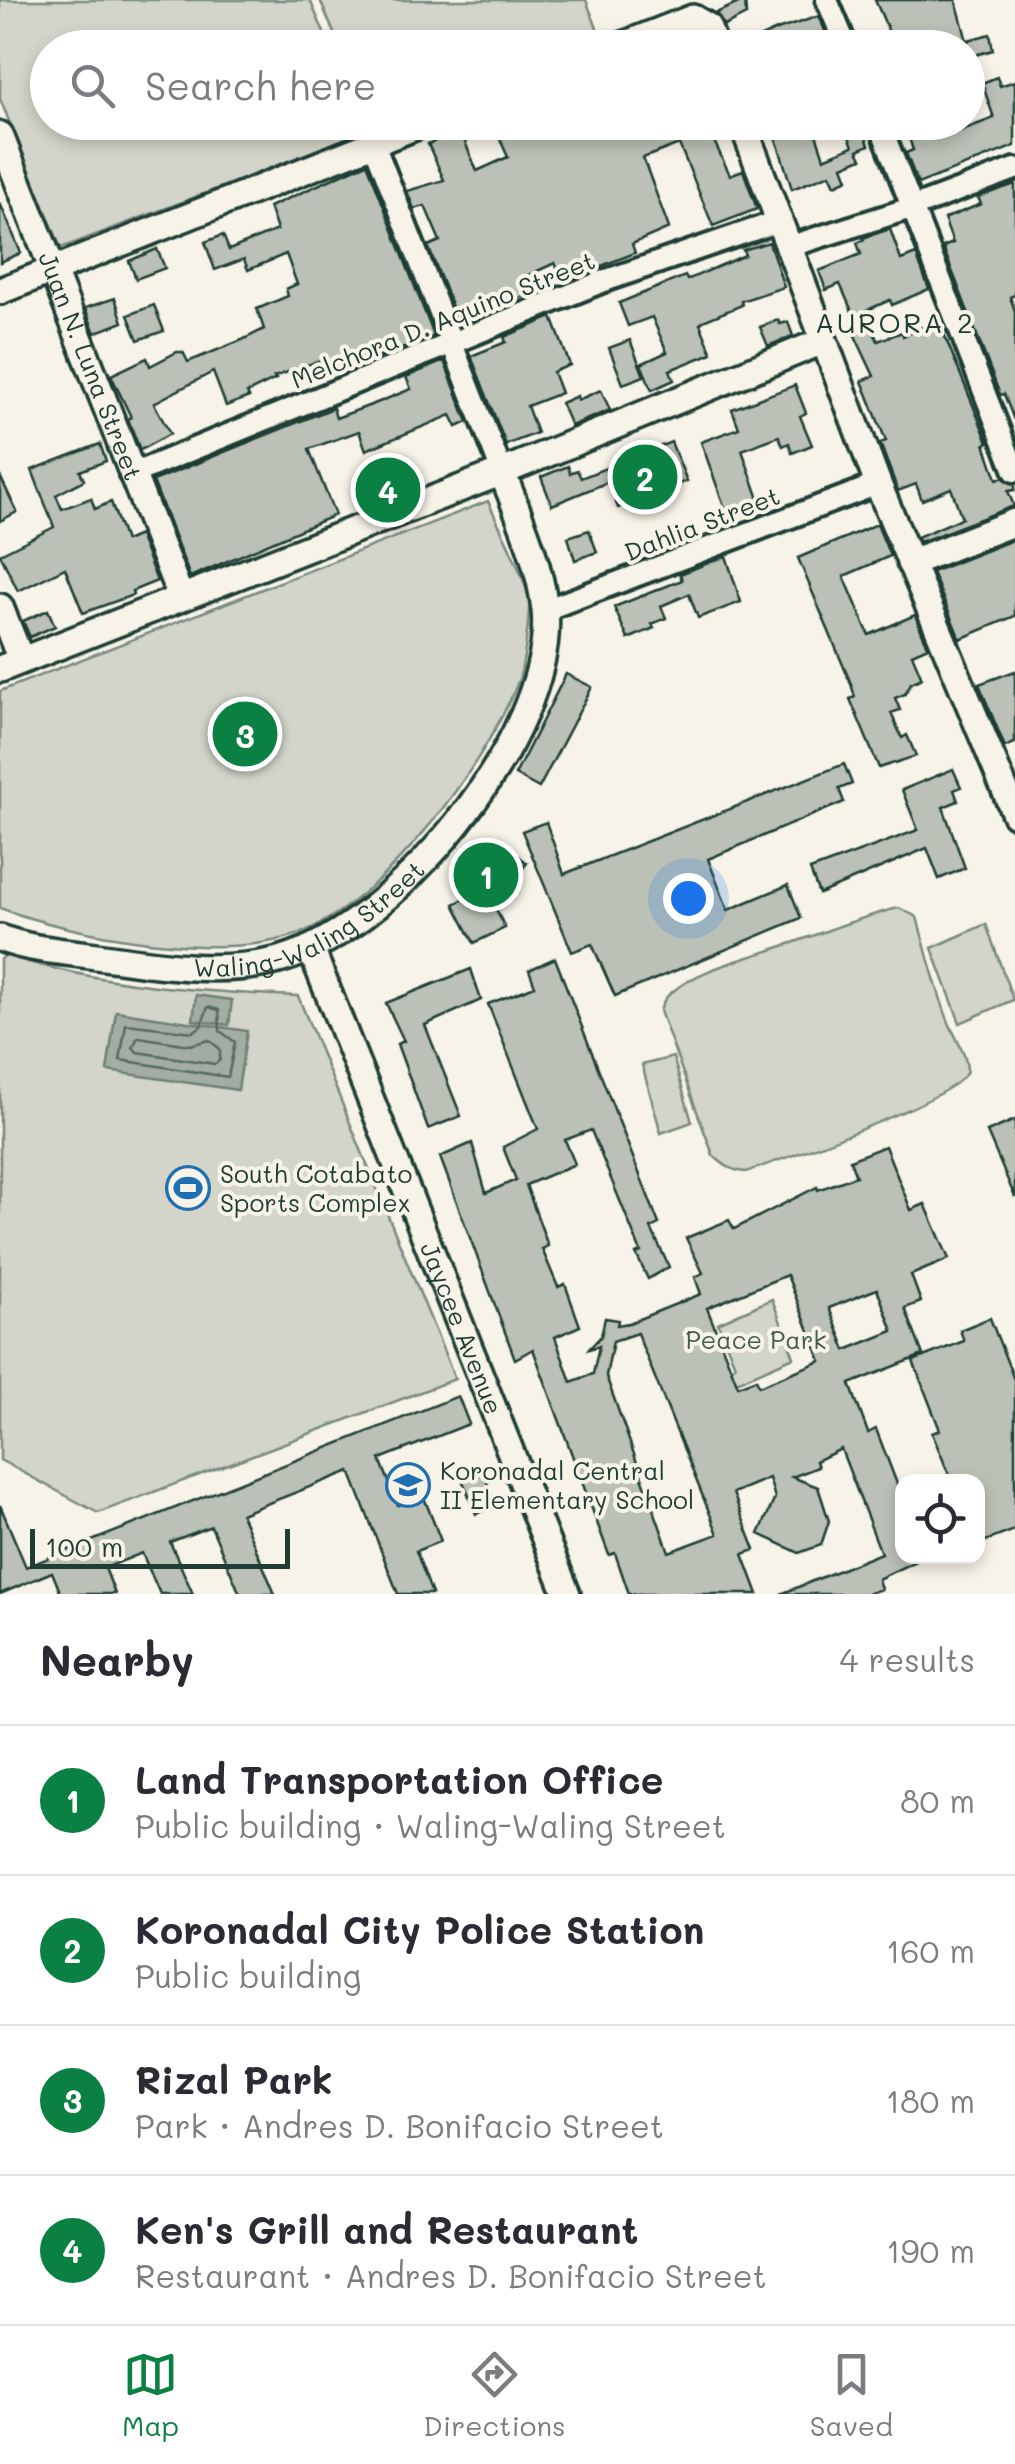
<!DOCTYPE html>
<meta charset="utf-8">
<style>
:root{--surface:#fff;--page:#f7f7f7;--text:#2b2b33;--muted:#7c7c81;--line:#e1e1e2;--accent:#0b8043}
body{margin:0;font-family:Mali,sans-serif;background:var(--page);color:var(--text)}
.controls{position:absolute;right:30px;bottom:30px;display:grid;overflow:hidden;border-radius:20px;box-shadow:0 5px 15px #0003}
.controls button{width:90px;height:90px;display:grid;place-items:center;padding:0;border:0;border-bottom:2px solid var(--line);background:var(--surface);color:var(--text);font:50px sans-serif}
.scale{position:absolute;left:30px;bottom:25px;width:260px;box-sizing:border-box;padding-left:10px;border:5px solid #1f3d34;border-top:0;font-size:28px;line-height:35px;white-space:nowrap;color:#1f3d34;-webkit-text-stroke:8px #f7f3e8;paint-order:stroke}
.you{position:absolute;left:688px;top:898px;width:35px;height:35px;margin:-25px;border:8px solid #fff;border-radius:50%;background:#1a73e8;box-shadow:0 0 0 15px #1a73e833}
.badge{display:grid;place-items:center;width:65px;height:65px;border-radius:50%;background:var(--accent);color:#fff;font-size:32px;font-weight:700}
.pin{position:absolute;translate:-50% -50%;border:5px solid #fff;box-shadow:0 2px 10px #0006}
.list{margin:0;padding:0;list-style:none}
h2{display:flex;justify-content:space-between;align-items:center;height:130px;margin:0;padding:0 40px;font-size:42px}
h2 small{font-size:32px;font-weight:400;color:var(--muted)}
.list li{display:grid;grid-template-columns:65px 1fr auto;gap:30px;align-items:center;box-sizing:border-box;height:150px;padding:0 40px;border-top:2px solid var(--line)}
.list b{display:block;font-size:38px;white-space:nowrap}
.list p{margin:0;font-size:32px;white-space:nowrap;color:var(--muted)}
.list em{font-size:32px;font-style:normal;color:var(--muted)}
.icon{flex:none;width:55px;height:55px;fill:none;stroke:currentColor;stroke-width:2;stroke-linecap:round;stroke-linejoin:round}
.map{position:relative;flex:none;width:1015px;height:1594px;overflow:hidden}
.search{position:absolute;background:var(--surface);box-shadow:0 5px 15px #0003;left:30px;right:30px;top:30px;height:110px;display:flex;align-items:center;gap:25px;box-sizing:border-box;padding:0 35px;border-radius:55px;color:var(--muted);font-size:38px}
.sheet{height:730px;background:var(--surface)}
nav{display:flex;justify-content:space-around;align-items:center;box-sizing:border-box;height:140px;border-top:2px solid var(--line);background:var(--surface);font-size:28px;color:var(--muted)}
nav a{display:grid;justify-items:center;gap:5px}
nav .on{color:var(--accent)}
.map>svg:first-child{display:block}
</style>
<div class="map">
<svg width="1015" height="1594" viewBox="0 0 1015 1594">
<rect width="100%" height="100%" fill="#f7f3e8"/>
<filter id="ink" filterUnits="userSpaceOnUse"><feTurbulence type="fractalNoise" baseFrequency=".01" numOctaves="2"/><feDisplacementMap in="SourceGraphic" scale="20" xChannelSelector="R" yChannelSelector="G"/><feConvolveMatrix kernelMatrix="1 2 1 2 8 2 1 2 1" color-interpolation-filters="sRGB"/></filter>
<g filter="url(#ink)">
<g fill="#d3d5ca" stroke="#79897f" stroke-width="2.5">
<polygon points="0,0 310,0 330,47 48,48 48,122 362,122 367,132 61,248 0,99"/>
<polygon points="320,0 586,0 600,36 571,48 340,47"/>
<path d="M488 501C497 522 527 580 529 599 530 615 524 667 518 682 484 766 385 901 298 934 223 962 74 936 0 908V691Z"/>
<path d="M899 908 917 917C926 951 935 986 948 1020 953 1034 967 1054 967 1070 966 1096 777 1161 746 1172 732 1171 723 1165 713 1155L660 1011C663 1002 665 997 672 992 701 968 746 959 780 947 821 934 858 917 899 908Z"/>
<polygon points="986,924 1013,1000 960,1023 932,948"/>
<path d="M5 955C98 985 201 992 298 996L455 1379 98 1513 0 1460V961Z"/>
<polygon points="673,1057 692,1122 661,1133 642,1065"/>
<polygon points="772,1299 794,1357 732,1384 725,1371 735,1365 718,1323"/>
</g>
<g fill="#a4ada3" stroke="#6f8077" stroke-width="2.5">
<polygon points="196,995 232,1000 229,1025 193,1020"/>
<polygon points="116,1011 247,1031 238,1090 107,1071"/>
</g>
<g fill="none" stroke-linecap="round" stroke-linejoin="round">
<g stroke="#546a60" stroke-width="2.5">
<polygon points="208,1007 219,1010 220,1031 235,1042 228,1077 120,1060 126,1024 193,1032 201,1026"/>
<polygon points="138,1037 190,1045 209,1040 220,1049 220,1060 215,1064 137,1052 133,1047"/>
</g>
</g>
<g fill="#bbc1b6" stroke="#1f3d34" stroke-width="2.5" fill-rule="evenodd">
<polygon points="745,0 746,15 724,26 716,13"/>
<polygon points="875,0 956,0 968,45 968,40 990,34 993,50 968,57 968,48 886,48 881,35 889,32"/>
<polygon points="819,16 832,48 736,48 777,30"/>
<polygon points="997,77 1000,86 1015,81 1015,146 918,184 906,153 913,150 904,122 949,122 952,134 994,118 982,83"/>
<polygon points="508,122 705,122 730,175 743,170 757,209 713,226 679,144 643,158 669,228 632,244 635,253 563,281 555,263 522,278 529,294 459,325 428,246 440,241 425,206 414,209 407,191 444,180 428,144 460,130 477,171 508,157 495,128"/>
<polygon points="771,122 812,122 824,158 853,146 843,122 860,122 869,145 858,150 862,158 843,166 848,179 835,185 830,174 792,189"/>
<polygon points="367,163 434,336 362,363 358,354 324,367 321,360 274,377 276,379 247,393 249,397 226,406 213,372 154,403 170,434 140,450 128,419 131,417 111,375 147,358 150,366 177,352 183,352 188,362 242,340 264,329 257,309 288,296 286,289 297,284 286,254 248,270 244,259 215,270 205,242 223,235 229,250 277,230 269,207"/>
<polygon points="1015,184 1015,295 1010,297 1015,311 1014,420 1004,394 1000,395 943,247 953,243 944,219 981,204 978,197"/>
<polygon points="0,203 21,253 0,262"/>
<polygon points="890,229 901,260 916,254 929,289 892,305 890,300 854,316 840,284 826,290 819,271 861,254 857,243 864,240 863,238"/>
<polygon points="769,242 784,287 741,301 742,305 703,321 700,324 712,353 670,370 674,380 652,390 641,364 667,352 652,317 628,326 619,303 685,276 687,280 745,255 743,250"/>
<polygon points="157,249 165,268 136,279 129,261"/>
<polygon points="115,298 123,322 95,333 85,308"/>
<polygon points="154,305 164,331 138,340 128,315"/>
<polygon points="552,317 570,365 553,372 561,393 527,406 537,433 506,445 471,356 506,342 504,337"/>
<polygon points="867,319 878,341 902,332 903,336 941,319 946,333 944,334 988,442 985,444 997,479 1003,477 1015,484 1015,490 1008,491 1014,506 920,542 917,537 962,518 951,488 922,500 916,484 898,491 880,443 886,441 862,381 874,376 851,327"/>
<polygon points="778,320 780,324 788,322 793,336 768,346 760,327"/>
<polygon points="630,340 644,376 623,384 609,348"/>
<polygon points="444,361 468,422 457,427 451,415 366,450 359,431 309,449 335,515 190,577 153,481 333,408 336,418 379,402 411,389 406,377"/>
<polygon points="795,385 806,413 800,416 812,445 792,453 789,443 783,446 779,436 742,450 760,502 727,514 701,442 739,428 732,409"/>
<polygon points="601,390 610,410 571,426 561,403 577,396 578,400"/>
<polygon points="671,442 687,481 618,508 608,482 552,505 541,477 568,466 570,473 577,470 581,478"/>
<polygon points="100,444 106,461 80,471 84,480 56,495 62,509 91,498 95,509 111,502 125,541 139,535 157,581 132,591 133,595 83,613 65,568 18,591 0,554 54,527 32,470"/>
<polygon points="0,476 17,512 0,521"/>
<polygon points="401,477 406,492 374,505 368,488"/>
<polygon points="877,524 890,556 844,576 869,635 915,615 928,647 912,654 922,678 911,683 905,694 895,698 900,710 891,713 902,738 907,735 916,756 879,768 850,699 855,697 851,684 798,558"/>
<polygon points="589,530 597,552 575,560 568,537"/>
<polygon points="1015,539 1015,616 960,639 932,572"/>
<polygon points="726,556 741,602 698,618 689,594 661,606 666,618 652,624 654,628 628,639 614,607 682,580 680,574"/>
<polygon points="48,610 55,626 30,637 23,621"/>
<polygon points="1015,671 1015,743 1005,747 979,684"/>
<polygon points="566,674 592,687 539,788 515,775"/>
<polygon points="844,764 852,784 839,789 844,802 708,859 728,910 788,885 801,918 615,996 592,944 572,952 522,831 546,822 564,874"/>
<polygon points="953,769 961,787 954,790 958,801 943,807 965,868 939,879 927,848 819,894 810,870 918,830 902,790"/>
<polygon points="504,844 527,863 494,905 505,928 474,943 454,904 491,885 479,876"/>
<path d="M555 958 659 1224 651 1228 669 1267 648 1279 636 1254 641 1252 591 1130 565 1140 575 1164 526 1185 548 1246 542 1249 558 1287 565 1284 580 1326 555 1337 571 1382 593 1374 599 1346 589 1349 601 1336 605 1318 618 1320 617 1325 629 1323 701 1294 695 1277 703 1273 686 1238 729 1220 734 1229 817 1187 818 1190 856 1176 850 1160 885 1146 911 1210 925 1204 949 1259 911 1275 921 1302 905 1308 923 1355 850 1384 868 1433 876 1429 902 1497V1556H926L878 1579 881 1589 867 1594H781L881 1553 841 1449 816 1461 818 1467 792 1477 818 1487 829 1521 821 1545 799 1553 759 1534 775 1498 769 1478 733 1493 755 1550 743 1554 758 1594H629L615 1553 609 1555 533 1349 515 1359 440 1157 472 1143 486 1193 516 1180 503 1147 538 1129 488 1004 535 986 529 970ZM787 1275 821 1361 759 1386 756 1379 738 1386 707 1308ZM877 1289 893 1331 846 1350 829 1308ZM637 1333 718 1534 669 1552 606 1376 613 1341Z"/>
<polygon points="471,969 481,1000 425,1025 461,1116 428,1129 397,1044 404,1041 386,1003"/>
<polygon points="1015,1120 1015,1197 987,1132"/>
<polygon points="990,1318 1015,1382 1015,1530 978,1544 978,1482 952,1482 932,1433 940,1430 913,1361 964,1341 960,1330"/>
<polygon points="458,1396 469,1424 380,1459 398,1505 423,1495 441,1541 416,1551 432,1594 398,1594 350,1471 241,1514 275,1594 240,1594 211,1526 170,1542 193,1594 160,1594 142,1553 105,1568 115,1594 61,1594 52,1572 0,1594 0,1505 26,1567"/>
<polygon points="483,1471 496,1506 476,1514 462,1479"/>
</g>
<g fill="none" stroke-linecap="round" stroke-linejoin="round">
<g stroke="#1f3d34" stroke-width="28">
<g id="minor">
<polyline points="827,0 847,48"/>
<polyline points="879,122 1015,471"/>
<polyline points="374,144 502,472"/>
<polyline points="788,247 914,207 1015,169"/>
<polyline points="130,475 601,282 779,221"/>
<polyline points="545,610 878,484"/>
</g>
</g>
<g stroke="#1f3d34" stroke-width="32">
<g id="tertiary">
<polyline points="616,48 693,18 707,26 715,48"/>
<polyline points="742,122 878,484 1015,814"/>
<path id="s1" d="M0 135 181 598"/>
<polyline points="0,291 427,122"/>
<polyline points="910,563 1015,522"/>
<polyline points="0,607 21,660"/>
<polyline points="0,669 502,472 823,341"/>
<path id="s2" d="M0 938C28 949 59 951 89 955 148 963 212 975 271 962 390 936 557 735 545 610 540 563 519 516 502 472"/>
<path id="s3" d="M311 949 567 1594"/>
</g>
</g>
<use href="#minor" stroke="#f7f3e8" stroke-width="20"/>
<use href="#tertiary" stroke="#f7f3e8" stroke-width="25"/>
</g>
</g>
<defs>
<g id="stadium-ring" transform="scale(2.25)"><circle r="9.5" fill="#f7f3e8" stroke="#1f6fb2" stroke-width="1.5"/><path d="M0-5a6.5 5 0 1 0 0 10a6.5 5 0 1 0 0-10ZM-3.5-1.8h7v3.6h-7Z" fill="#1f6fb2"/></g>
<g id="school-ring" transform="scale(2.25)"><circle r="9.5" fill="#f7f3e8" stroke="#1f6fb2" stroke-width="1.5"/><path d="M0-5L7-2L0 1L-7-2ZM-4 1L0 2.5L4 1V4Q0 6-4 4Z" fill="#1f6fb2"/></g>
</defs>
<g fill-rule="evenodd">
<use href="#stadium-ring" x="188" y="1188"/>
<use href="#school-ring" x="408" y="1485"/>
</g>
<g text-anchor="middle" stroke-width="8" stroke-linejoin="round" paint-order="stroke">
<g font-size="25" fill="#1f3d34" stroke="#f7f3e8">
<text transform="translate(443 320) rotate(-22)" y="9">Melchora D. Aquino Street</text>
<text dy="9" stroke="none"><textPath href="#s1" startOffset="248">Juan N. Luna Street</textPath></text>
<text transform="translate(702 524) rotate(-21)" y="9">Dahlia Street</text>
<text dy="9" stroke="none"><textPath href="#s2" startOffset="325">Waling-Waling Street</textPath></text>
<text dy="9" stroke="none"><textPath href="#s3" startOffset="408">Jaycee Avenue</textPath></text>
</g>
<g font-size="25" fill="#1f3d34" stroke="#f7f3e8" text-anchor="start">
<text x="220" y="1183">South Cotabato<tspan x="220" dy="29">Sports Complex</tspan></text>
<text x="440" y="1480">Koronadal Central<tspan x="440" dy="29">II Elementary School</tspan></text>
</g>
<g font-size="25" fill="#435b52" stroke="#f7f3e8">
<text x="756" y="1349">Peace Park</text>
</g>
<g font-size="28" letter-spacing="2.5" fill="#1f3d34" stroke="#f7f3e8">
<text x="895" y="333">AURORA 2</text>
</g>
</g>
</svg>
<div class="controls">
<button><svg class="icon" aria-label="locate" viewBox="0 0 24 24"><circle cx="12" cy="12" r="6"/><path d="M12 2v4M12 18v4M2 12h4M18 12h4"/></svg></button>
</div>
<div class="scale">100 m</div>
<div class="you"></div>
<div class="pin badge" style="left:486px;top:875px">1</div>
<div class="pin badge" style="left:645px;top:477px">2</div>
<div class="pin badge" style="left:245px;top:734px">3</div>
<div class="pin badge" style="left:388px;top:490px">4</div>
<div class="search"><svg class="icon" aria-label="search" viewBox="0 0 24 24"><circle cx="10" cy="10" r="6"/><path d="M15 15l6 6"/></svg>Search here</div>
</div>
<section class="sheet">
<h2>Nearby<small>4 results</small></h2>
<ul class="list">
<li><span class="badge">1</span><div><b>Land Transportation Office</b><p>Public building · Waling-Waling Street</p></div><em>80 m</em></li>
<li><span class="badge">2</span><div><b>Koronadal City Police Station</b><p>Public building</p></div><em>160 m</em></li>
<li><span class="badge">3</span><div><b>Rizal Park</b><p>Park · Andres D. Bonifacio Street</p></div><em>180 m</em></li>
<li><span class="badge">4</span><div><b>Ken's Grill and Restaurant</b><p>Restaurant · Andres D. Bonifacio Street</p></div><em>190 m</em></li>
</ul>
</section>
<nav>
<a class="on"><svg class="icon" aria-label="map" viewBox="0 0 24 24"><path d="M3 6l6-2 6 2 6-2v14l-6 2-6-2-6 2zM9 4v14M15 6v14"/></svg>Map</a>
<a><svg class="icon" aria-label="directions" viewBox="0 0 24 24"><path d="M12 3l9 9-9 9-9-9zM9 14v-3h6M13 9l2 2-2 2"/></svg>Directions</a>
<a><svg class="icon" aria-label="saved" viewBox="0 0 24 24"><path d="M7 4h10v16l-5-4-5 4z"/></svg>Saved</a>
</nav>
